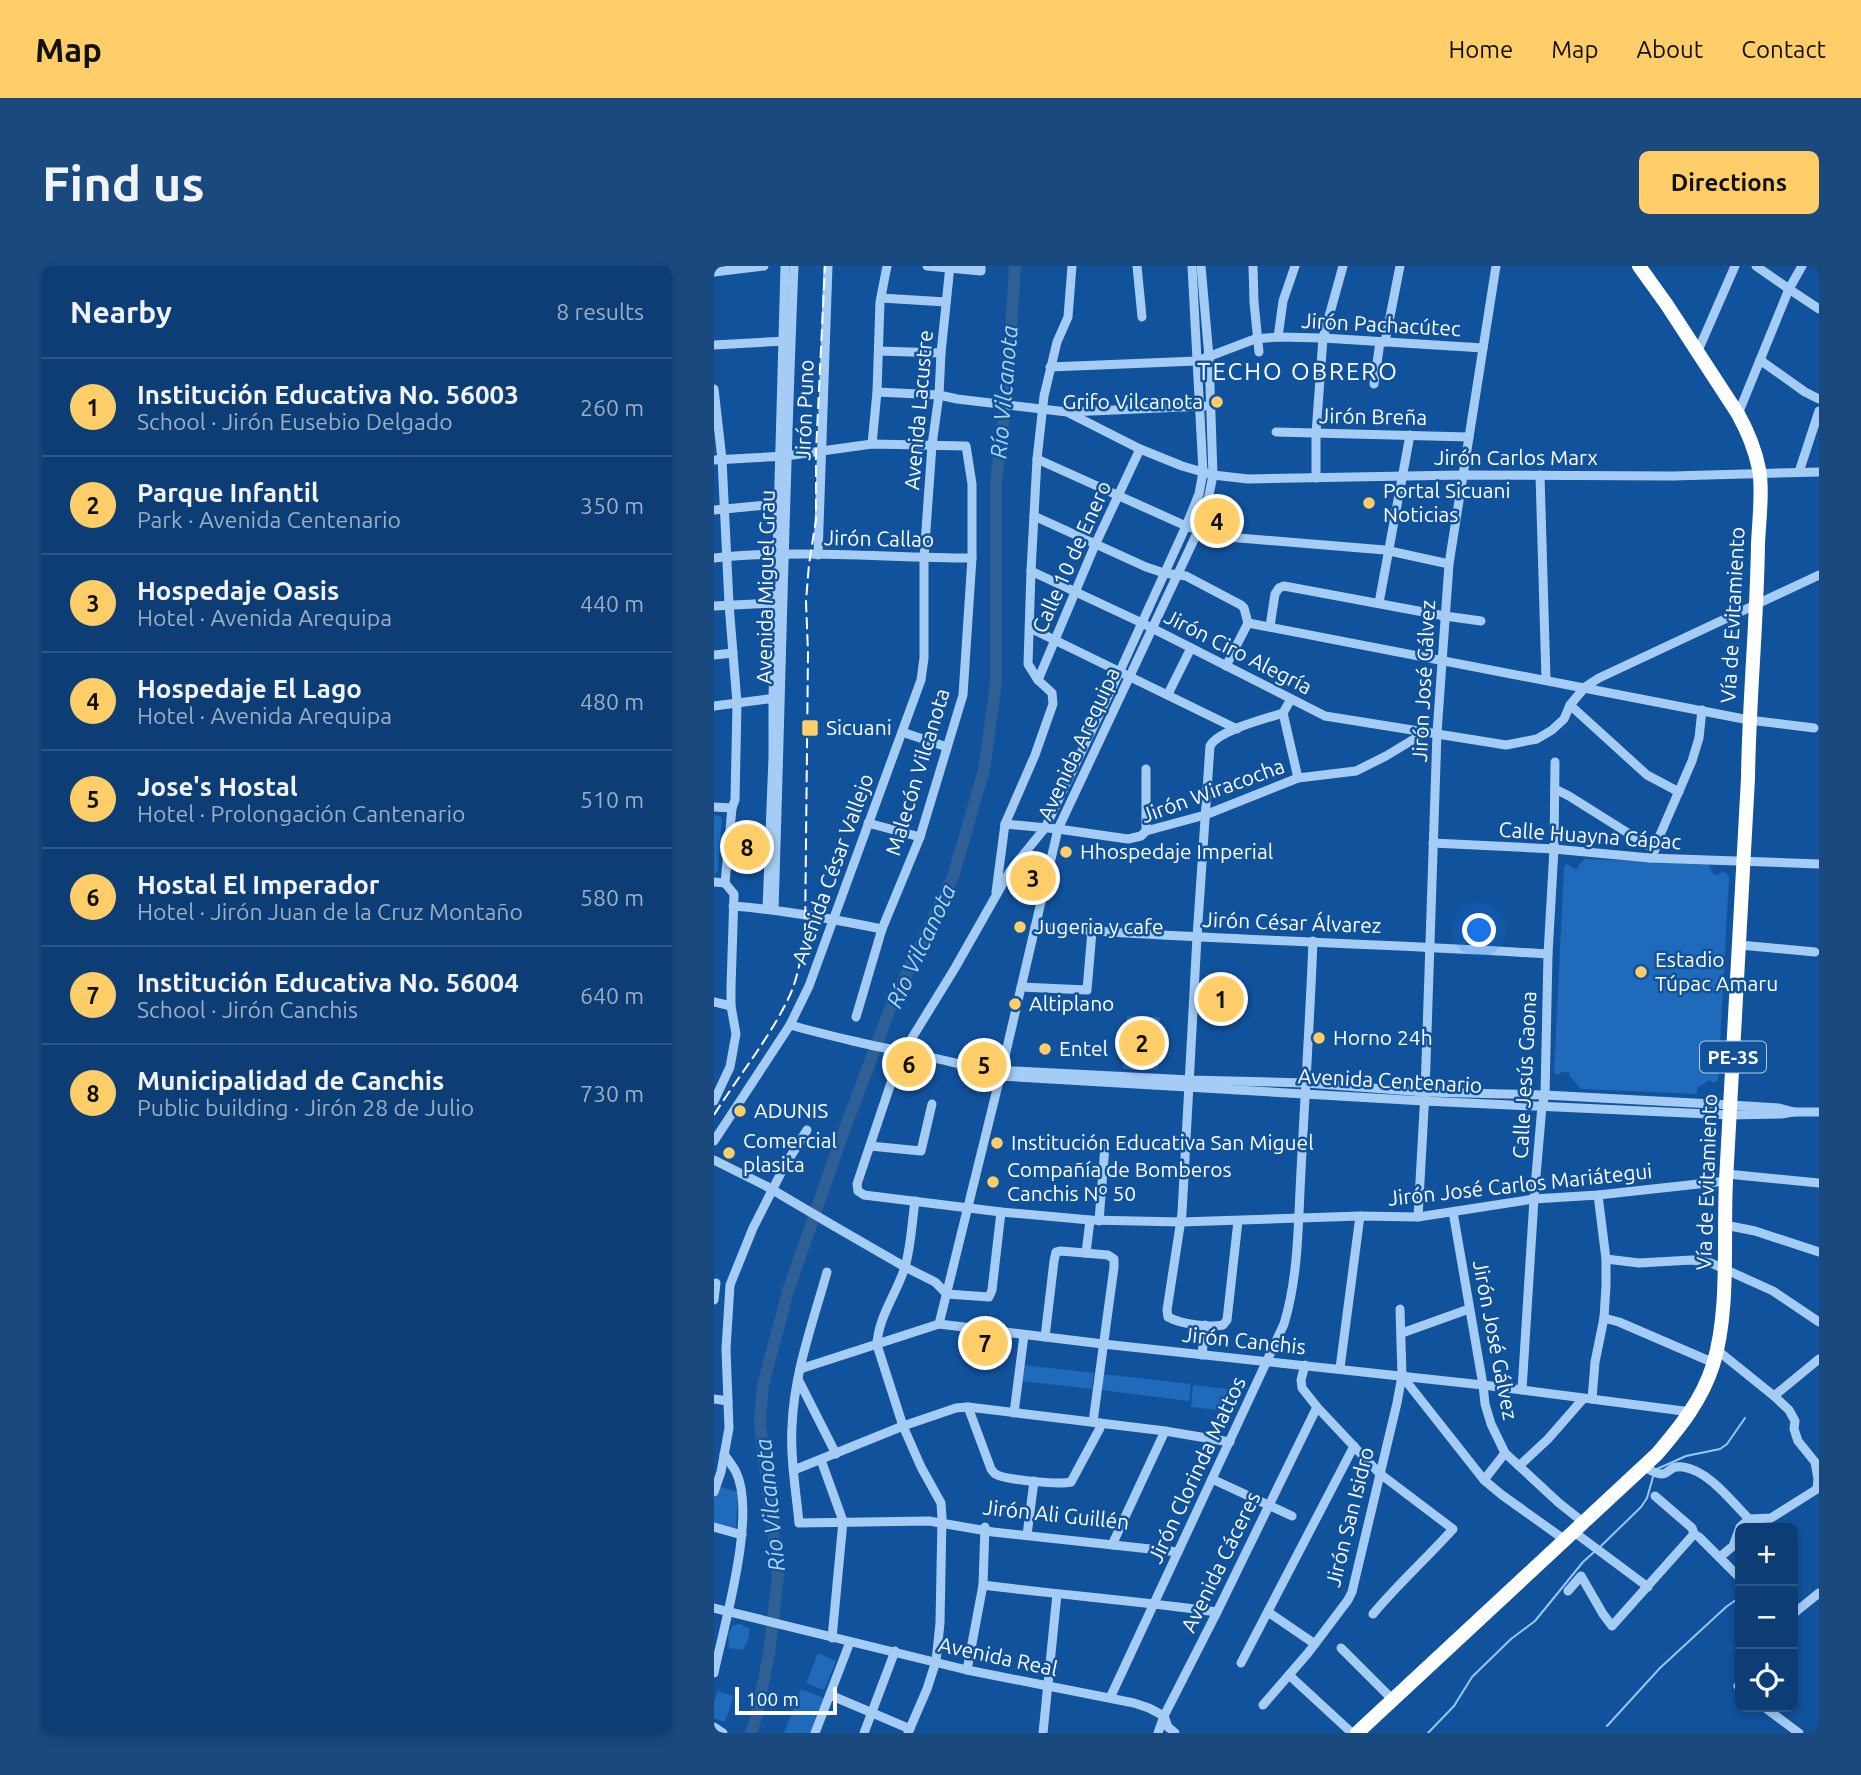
<!DOCTYPE html>
<meta charset="utf-8">
<style>
:root{--surface:#0c3e75;--page:#1a497d;--text:#f1f3f6;--muted:#9aaec5;--line:#2c5787;--accent:#ffce69}
body{margin:0;font-family:Ubuntu,sans-serif;background:var(--page);color:var(--text)}
.controls{position:absolute;right:21px;bottom:21px;display:grid;overflow:hidden;border-radius:10px;box-shadow:0 4px 10px #0003}
.controls button{width:63px;height:63px;display:grid;place-items:center;padding:0;border:0;border-bottom:2px solid var(--line);background:var(--surface);color:var(--text);font:35px sans-serif}
.scale{position:absolute;left:21px;bottom:18px;width:102px;box-sizing:border-box;padding-left:7px;border:4px solid #fff;border-top:0;font-size:19px;line-height:24px;white-space:nowrap;color:#fff;-webkit-text-stroke:5px #10529c;paint-order:stroke}
.you{position:absolute;left:766px;top:665px;width:24px;height:24px;margin:-18px;border:5px solid #fff;border-radius:50%;background:#1a73e8;box-shadow:0 0 0 10px #1a73e833}
.badge{display:grid;place-items:center;width:46px;height:46px;border-radius:50%;background:var(--accent);color:#111;font-size:23px;font-weight:700}
.pin{position:absolute;translate:-50% -50%;border:4px solid #fff;box-shadow:0 2px 7px #0006}
.list{margin:0;padding:0;list-style:none}
h2{display:flex;justify-content:space-between;align-items:center;height:91px;margin:0;padding:0 28px;font-size:30px}
h2 small{font-size:23px;font-weight:400;color:var(--muted)}
.list li{display:grid;grid-template-columns:46px 1fr auto;gap:21px;align-items:center;box-sizing:border-box;height:98px;padding:0 28px;border-top:2px solid var(--line)}
.list b{display:block;font-size:26px;white-space:nowrap}
.list p{margin:0;font-size:23px;white-space:nowrap;color:var(--muted)}
.list em{font-size:23px;font-style:normal;color:var(--muted)}
.icon{flex:none;width:38px;height:38px;fill:none;stroke:currentColor;stroke-width:2;stroke-linecap:round;stroke-linejoin:round}
.map{position:relative;flex:none;width:1105px;height:1467px;overflow:hidden;border-radius:10px}
header{display:flex;align-items:center;gap:42px;box-sizing:border-box;height:98px;padding:0 35px;background:var(--accent);color:#111}
header strong{font-size:33px}
nav{display:flex;gap:38px;margin-inline-start:auto;font-size:24px}
.intro{display:flex;align-items:center;justify-content:space-between;box-sizing:border-box;height:168px;padding:0 42px}
h1{margin:0;font-size:49px}
.button{padding:18px 32px;border-radius:10px;background:var(--accent);color:#111;font-size:24px;font-weight:700}
main{display:flex;gap:42px;padding:0 42px}
aside{flex:1;background:var(--surface);border-radius:10px;box-shadow:0 4px 10px #0003}
.map>svg:first-child{display:block}
</style>
<header>
<strong>Map</strong>
<nav><a>Home</a><a>Map</a><a>About</a><a>Contact</a></nav>
</header>
<div class="intro"><h1>Find us</h1><a class="button">Directions</a></div>
<main>
<aside>
<h2>Nearby<small>8 results</small></h2>
<ul class="list">
<li><span class="badge">1</span><div><b>Institución Educativa No. 56003</b><p>School · Jirón Eusebio Delgado</p></div><em>260 m</em></li>
<li><span class="badge">2</span><div><b>Parque Infantil</b><p>Park · Avenida Centenario</p></div><em>350 m</em></li>
<li><span class="badge">3</span><div><b>Hospedaje Oasis</b><p>Hotel · Avenida Arequipa</p></div><em>440 m</em></li>
<li><span class="badge">4</span><div><b>Hospedaje El Lago</b><p>Hotel · Avenida Arequipa</p></div><em>480 m</em></li>
<li><span class="badge">5</span><div><b>Jose's Hostal</b><p>Hotel · Prolongación Cantenario</p></div><em>510 m</em></li>
<li><span class="badge">6</span><div><b>Hostal El Imperador</b><p>Hotel · Jirón Juan de la Cruz Montaño</p></div><em>580 m</em></li>
<li><span class="badge">7</span><div><b>Institución Educativa No. 56004</b><p>School · Jirón Canchis</p></div><em>640 m</em></li>
<li><span class="badge">8</span><div><b>Municipalidad de Canchis</b><p>Public building · Jirón 28 de Julio</p></div><em>730 m</em></li>
</ul>
</aside>
<div class="map">
<svg width="1105" height="1467" viewBox="0 0 1105 1467">
<rect width="100%" height="100%" fill="#10529c"/>
<g fill="#1f6aba">
<polygon points="0,549 6,550 8,553 4,604 0,609"/>
<polygon points="871,593 995,598 999,608 1004,609 1009,605 1015,610 1004,814 1000,817 996,814 983,822 983,828 867,823 855,809 855,806 847,806 845,809 840,807 850,601 853,598 859,602 864,603 865,599"/>
<polygon points="413,750 446,751 444,804 409,803"/>
<polygon points="310,1099 380,1107 378,1123 308,1115"/>
<polygon points="389,1108 477,1118 475,1135 387,1124"/>
<polygon points="479,1119 513,1123 510,1145 477,1141"/>
<polygon points="3,1220 24,1226 22,1263 0,1258 0,1232"/>
<polygon points="26,1358 36,1363 34,1374 29,1384 15,1382 14,1369 19,1359"/>
<polygon points="104,1387 122,1395 110,1424 92,1417"/>
<polygon points="87,1423 112,1433 97,1467 70,1467"/>
<polygon points="4,1425 19,1430 16,1443 10,1456 0,1452 0,1435"/>
</g>
<g fill="none" stroke-linecap="round" stroke-linejoin="round">
<g stroke="#96c7f8" stroke-width="2">
<polyline points="943,1203 972,1190 1006,1183 1013,1178 1031,1152"/>
<polyline points="887,1280 927,1241 933,1232 939,1211"/>
<polyline points="893,1460 946,1402 1012,1341 1026,1331"/>
<polyline points="714,1467 740,1440 758,1411 797,1373 821,1355 869,1296 880,1286"/>
</g>
<polyline stroke="#2e5f95" stroke-width="12" points="37,1467 42,1451 55,1388 64,1309 48,1176 46,1153 49,1119 74,1025 128,870 176,743 240,608 270,504 282,417 282,214 293,128 301,0"/>
<g stroke="#a5ccf5" stroke-width="9">
<polyline points="213,0 267,5 267,0"/>
<polyline points="423,0 428,51"/>
<polyline points="478,0 489,206 485,228 472,260 406,405 331,562 296,605 241,702 185,793 143,918 144,925 150,929 287,946 376,954 467,956 646,950 704,951 820,933 884,929 1012,915"/>
<polyline points="539,0 540,36 545,86"/>
<polyline points="1042,0 1075,23 1088,0"/>
<polyline points="0,6 50,0"/>
<polyline points="167,32 232,36"/>
<polyline points="564,71 569,35 581,0"/>
<polyline points="671,76 686,0"/>
<polyline points="0,79 71,75"/>
<polyline points="165,85 227,87"/>
<polyline points="983,87 1021,0"/>
<polyline points="1046,94 1091,126 1105,133"/>
<polyline points="336,101 483,95 541,73 564,71 609,72 769,82"/>
<polyline points="660,118 666,76"/>
<polyline points="0,123 8,193 15,338 23,437 21,534 18,542 11,617"/>
<polyline points="163,126 225,129 243,133 353,146 426,183 468,200 499,209 534,213 748,209 959,210 1105,206"/>
<polyline points="355,146 491,140"/>
<polyline points="1024,148 1075,23 1105,43"/>
<polyline points="562,166 755,171"/>
<polyline points="158,178 163,126 166,36 173,0"/>
<polyline points="323,193 472,260 501,270 671,284 735,298"/>
<polyline points="0,194 72,190 158,178 252,180 258,218 258,292 249,429 206,571 168,663 142,751"/>
<polyline points="1085,206 1105,145"/>
<polyline points="826,209 832,413"/>
<polyline points="602,212 602,167 609,72 629,0"/>
<polyline points="0,244 64,238"/>
<polyline points="320,250 432,301 450,307 472,310 527,339 530,342 534,357"/>
<polyline points="104,289 114,0"/>
<path d="M0 292C86 283 172 292 258 292"/>
<polyline points="317,305 428,357 611,450 792,479 823,473 838,464 850,453 856,439 871,421 885,412 1105,309"/>
<polyline points="665,337 696,169"/>
<polyline points="0,340 61,337"/>
<polyline points="534,357 1035,454 1100,462"/>
<polyline points="556,360 561,328 565,322 570,320 731,350 767,355"/>
<polyline points="316,362 523,463"/>
<polyline points="0,389 19,387"/>
<polyline points="512,400 534,357"/>
<polyline points="324,414 381,279 426,183"/>
<polyline points="454,428 477,382"/>
<polyline points="856,439 933,509 965,526"/>
<polyline points="0,440 62,432"/>
<polyline points="569,447 584,512"/>
<polyline points="188,466 233,481"/>
<polyline points="432,503 432,565"/>
<polyline points="841,523 855,530 941,584"/>
<polyline points="0,541 18,542"/>
<polyline points="154,557 206,571"/>
<polyline points="291,558 344,563 414,573 427,570 432,565 491,549 584,512 642,505 672,490 710,467"/>
<polyline points="719,577 840,583 936,592 1105,598"/>
<polyline points="936,592 978,495 985,472 988,444"/>
<polyline points="0,616 11,617"/>
<polyline points="282,626 291,558 321,489 339,438 338,427 324,414 314,398 317,305 323,193 330,130 343,76 354,51 358,0"/>
<path d="M19 640C70 644 119 653 168 663"/>
<polyline points="53,643 59,491 59,432 71,0"/>
<path d="M60 643C67 429 71 214 80 0"/>
<path d="M321 661C492 674 663 677 834 688"/>
<polyline points="1026,679 1101,686"/>
<polyline points="307,721 373,724 378,665"/>
<polyline points="0,736 17,740"/>
<path d="M76 759C97 765 118 770 139 775 188 787 238 793 286 810L710 835 1016 849 1067 848 1080 846"/>
<polyline points="282,804 476,814 592,817 711,826 831,829 1017,839 1065,842 1080,846 1105,846"/>
<polyline points="0,835 16,801 22,768 17,740 17,721 20,628 11,617"/>
<polyline points="0,875 76,759 95,720 207,414 210,392 210,292 218,179 225,129 227,87 236,0"/>
<polyline points="156,880 207,885 218,838"/>
<polyline points="0,894 52,920"/>
<polyline points="1013,908 1105,917"/>
<polyline points="739,946 769,1119 771,1138 777,1158 791,1187 845,1237 869,1256"/>
<polyline points="704,951 711,826 723,467 735,298 782,0"/>
<polyline points="385,955 391,880"/>
<path d="M524 955 513 1054 509 1059C495 1062 467 1058 454 1051L453 1044 468 947 483 671 496 480C505 464 551 453 569 447L577 433"/>
<polyline points="1011,959 1041,965 1105,986"/>
<polyline points="120,960 191,1001 221,1016 233,1028 275,1031 278,1024 287,946"/>
<polyline points="372,987 376,954"/>
<polyline points="892,993 925,997 978,994 997,997 1059,1025 1105,1056"/>
<path d="M113 1006C99 1056 80 1107 78 1160 76 1192 82 1225 85 1257L215 1255 279 1266 464 1286"/>
<polyline points="0,1034 2,1017"/>
<polyline points="890,1052 905,1056 1000,1097"/>
<polyline points="225,1058 288,803 344,563 484,265 495,229 499,209 495,91 487,0"/>
<polyline points="688,1067 755,1043"/>
<polyline points="331,1071 340,995 342,986 347,985 394,989 400,993 400,1001 379,1156"/>
<polyline points="1003,1084 1060,1130 1075,1144 1081,1155 1080,1163 1084,1175 1101,1196 1104,1213 1103,1223 1057,1252 1035,1253 1026,1261 1019,1280 1006,1291"/>
<polyline points="488,1089 491,1059"/>
<path d="M591 1099 587 1114 588 1122 603 1141 665 1207 739 1263C713 1292 684 1318 659 1348"/>
<polyline points="626,1102 646,950"/>
<polyline points="86,1103 225,1058 389,1078 769,1119 977,1146"/>
<polyline points="688,1110 770,1214 788,1229 851,1274"/>
<polyline points="85,1115 122,1188"/>
<polyline points="808,1124 820,933 828,840 831,829 834,688 840,583 841,496"/>
<polyline points="1060,1130 1105,1093"/>
<polyline points="0,1133 14,1135"/>
<polyline points="878,1133 881,1096 890,1052 892,1020 892,993 884,929"/>
<path d="M254 1141 277 1203C280 1207 280 1208 286 1210 299 1214 344 1219 357 1216L386 1162V1157"/>
<polyline points="300,1147 310,1069"/>
<polyline points="107,1194 129,1255 118,1372"/>
<polyline points="805,1200 834,1173 869,1133"/>
<path d="M929 1200C959 1219 949 1198 969 1201 994 1204 1018 1236 1035 1253"/>
<polyline points="80,1204 189,1160 242,1142 254,1141 451,1165 516,1176"/>
<polyline points="498,1213 578,1250"/>
<polyline points="770,1214 791,1187"/>
<polyline points="0,1226 7,1206 15,1162 12,1083 16,1019 39,962 70,901 93,864"/>
<polyline points="0,1261 28,1269"/>
<polyline points="860,1266 934,1321"/>
<polyline points="980,1268 985,1271 1026,1312"/>
<polyline points="313,1269 320,1215"/>
<polyline points="398,1279 451,1165"/>
<path d="M269 1319C347 1329 425 1335 503 1346"/>
<polyline points="854,1325 867,1310 889,1348 898,1360 980,1268 978,1262 941,1230"/>
<polyline points="0,1342 253,1404 420,1437 435,1442 450,1450 454,1461 461,1467"/>
<polyline points="554,1346 601,1378"/>
<polyline points="1079,1348 1105,1327"/>
<polyline points="627,1382 679,1434"/>
<polyline points="527,1397 640,1180"/>
<polyline points="253,1404 269,1319 271,1261"/>
<path d="M0 1407C10 1359 43 1249 22 1206 19 1200 14 1194 10 1188"/>
<polyline points="575,1409 638,1467"/>
<polyline points="1026,1417 1024,1420 1026,1422"/>
<polyline points="116,1429 196,1463"/>
<path d="M396 1432 570 1058C585 1009 584 956 587 905 591 828 596 752 599 675"/>
<polyline points="549,1439 594,1387 634,1334 638,1326 683,1137 688,1110 686,1043"/>
<polyline points="1050,1441 1085,1467"/>
<polyline points="0,1461 9,1467"/>
<polyline points="101,1467 136,1376"/>
<polyline points="150,1467 181,1385"/>
<path d="M194 1467 213 1423 222 1395 226 1357 228 1252 227 1237 207 1201 189 1160 163 1079C164 1051 183 1027 191 1001 197 980 198 956 201 935"/>
<polyline points="329,1467 343,1328"/>
<polyline points="444,1467 450,1450 503,1346 603,1141"/>
</g>
<path stroke="#fff" stroke-width="14" d="M643 1467 943 1188C966 1161 988 1134 999 1099 1016 1045 1009 972 1012 915 1019 780 1027 646 1034 512 1035 434 1043 356 1044 278 1045 255 1049 224 1045 203 1041 183 1034 166 1024 148L953 39 925 0"/>
<path stroke="#fff" stroke-width="2" stroke-dasharray="12 5" stroke-linecap="butt" d="M0 849C25 809 56 772 76 729 84 711 87 690 91 671L94 387 92 335 95 298 102 254V186L111 0"/>
<polyline stroke="#a5ccf5" stroke-width="9" points="52,920 120,960"/>
</g>
<g fill="#ffce69" stroke="#10529c" stroke-width="2.5">
<circle cx="503" cy="136" r="7"/>
<circle cx="655" cy="237" r="7"/>
<rect x="87" y="453" width="18" height="18" rx="3.5"/>
<circle cx="352" cy="586" r="7"/>
<circle cx="306" cy="661" r="7"/>
<circle cx="927" cy="706" r="7"/>
<circle cx="301" cy="738" r="7"/>
<circle cx="605" cy="772" r="7"/>
<circle cx="331" cy="783" r="7"/>
<circle cx="26" cy="845" r="7"/>
<circle cx="283" cy="877" r="7"/>
<circle cx="15" cy="887" r="7"/>
<circle cx="279" cy="916" r="7"/>
</g>
<g text-anchor="middle" stroke-width="5" stroke-linejoin="round" paint-order="stroke">
<rect fill="#10529c" stroke="#b7cbe1" stroke-width="2" x="986" y="775.5" width="66" height="31" rx="5"/>
<g font-size="19" font-weight="bold" fill="#fff">
<text x="1019" y="798">PE-3S</text>
</g>
<g font-size="21" fill="#fff" stroke="#10529c">
<text transform="translate(667 59) rotate(3)" y="7">Jirón Pachacútec</text>
<text transform="translate(91 144) rotate(-88)" y="7">Jirón Puno</text>
<text transform="translate(205 144) rotate(-85)" y="7">Avenida Lacustre</text>
<text transform="translate(659 151) rotate(1)" y="7">Jirón Breña</text>
<text x="802" y="199">Jirón Carlos Marx</text>
<text transform="translate(165 273) rotate(1)" y="7">Jirón Callao</text>
<text transform="translate(358 291) rotate(-66)" y="7">Calle 10 de Enero</text>
<text transform="translate(52 321) rotate(-89)" y="7">Avenida Miguel Grau</text>
<text transform="translate(1019 349) rotate(-87)" y="7">Vía de Evitamiento</text>
<text transform="translate(524 386) rotate(27)" y="7">Jirón Ciro Alegría</text>
<text transform="translate(710 415) rotate(-87)" y="7">Jirón José Gálvez</text>
<text transform="translate(365 478) rotate(-65)" y="7">Avenida Arequipa</text>
<text transform="translate(204 506) rotate(-73)" y="7">Malecón Vilcanota</text>
<text transform="translate(499 525) rotate(-20)" y="7">Jirón Wiracocha</text>
<text transform="translate(876 570) rotate(4)" y="7">Calle Huayna Cápac</text>
<text transform="translate(119 603) rotate(-70)" y="7">Avenida César Vallejo</text>
<text transform="translate(578 657) rotate(2)" y="7">Jirón César Álvarez</text>
<text transform="translate(811 809) rotate(-87)" y="7">Calle Jesús Gaona</text>
<text transform="translate(676 815) rotate(3)" y="7">Avenida Centenario</text>
<text transform="translate(993 916) rotate(-88)" y="7">Vía de Evitamiento</text>
<text transform="translate(806 919) rotate(-6)" y="7">Jirón José Carlos Mariátegui</text>
<text transform="translate(781 1074) rotate(79)" y="7">Jirón José Gálvez</text>
<text transform="translate(530 1075) rotate(6)" y="7">Jirón Canchis</text>
<text transform="translate(483 1204) rotate(-65)" y="7">Jirón Clorinda Mattos</text>
<text transform="translate(342 1249) rotate(6)" y="7">Jirón Ali Guillén</text>
<text transform="translate(636 1251) rotate(-76)" y="7">Jirón San Isidro</text>
<text transform="translate(507 1296) rotate(-64)" y="7">Avenida Cáceres</text>
<text transform="translate(284 1391) rotate(12)" y="7">Avenida Real</text>
</g>
<g font-size="21" fill="#fff" stroke="#10529c" text-anchor="start">
<text x="489" y="143" text-anchor="end">Grifo Vilcanota</text>
<text x="669" y="232">Portal Sicuani<tspan x="669" dy="24">Noticias</tspan></text>
<text x="112" y="469">Sicuani</text>
<text x="366" y="593">Hhospedaje Imperial</text>
<text x="320" y="668">Jugeria y cafe</text>
<text x="941" y="701">Estadio<tspan x="941" dy="24">Túpac Amaru</tspan></text>
<text x="315" y="745">Altiplano</text>
<text x="619" y="779">Horno 24h</text>
<text x="345" y="790">Entel</text>
<text x="40" y="852">ADUNIS</text>
<text x="29" y="882">Comercial<tspan x="29" dy="24">plasita</tspan></text>
<text x="297" y="884">Institución Educativa San Miguel</text>
<text x="293" y="911">Compañía de Bomberos<tspan x="293" dy="24">Canchis Nº 50</tspan></text>
</g>
<g font-size="23" font-style="italic" fill="#b1d6fb" stroke="#10529c">
<text transform="translate(290 126) rotate(-85)" y="8">Río Vilcanota</text>
<text transform="translate(207 680) rotate(-65)" y="8">Río Vilcanota</text>
<text transform="translate(56 1239) rotate(-96)" y="8">Río Vilcanota</text>
</g>
<g font-size="24" letter-spacing="2" fill="#fff" stroke="#10529c">
<text x="584" y="114">TECHO OBRERO</text>
</g>
</g>
</svg>
<div class="controls">
<button>+</button>
<button>−</button>
<button><svg class="icon" aria-label="locate" viewBox="0 0 24 24"><circle cx="12" cy="12" r="6"/><path d="M12 2v4M12 18v4M2 12h4M18 12h4"/></svg></button>
</div>
<div class="scale">100 m</div>
<div class="you"></div>
<div class="pin badge" style="left:507px;top:733px">1</div>
<div class="pin badge" style="left:428px;top:777px">2</div>
<div class="pin badge" style="left:319px;top:612px">3</div>
<div class="pin badge" style="left:503px;top:255px">4</div>
<div class="pin badge" style="left:270px;top:799px">5</div>
<div class="pin badge" style="left:195px;top:798px">6</div>
<div class="pin badge" style="left:271px;top:1077px">7</div>
<div class="pin badge" style="left:33px;top:581px">8</div>
</div>
</main>
